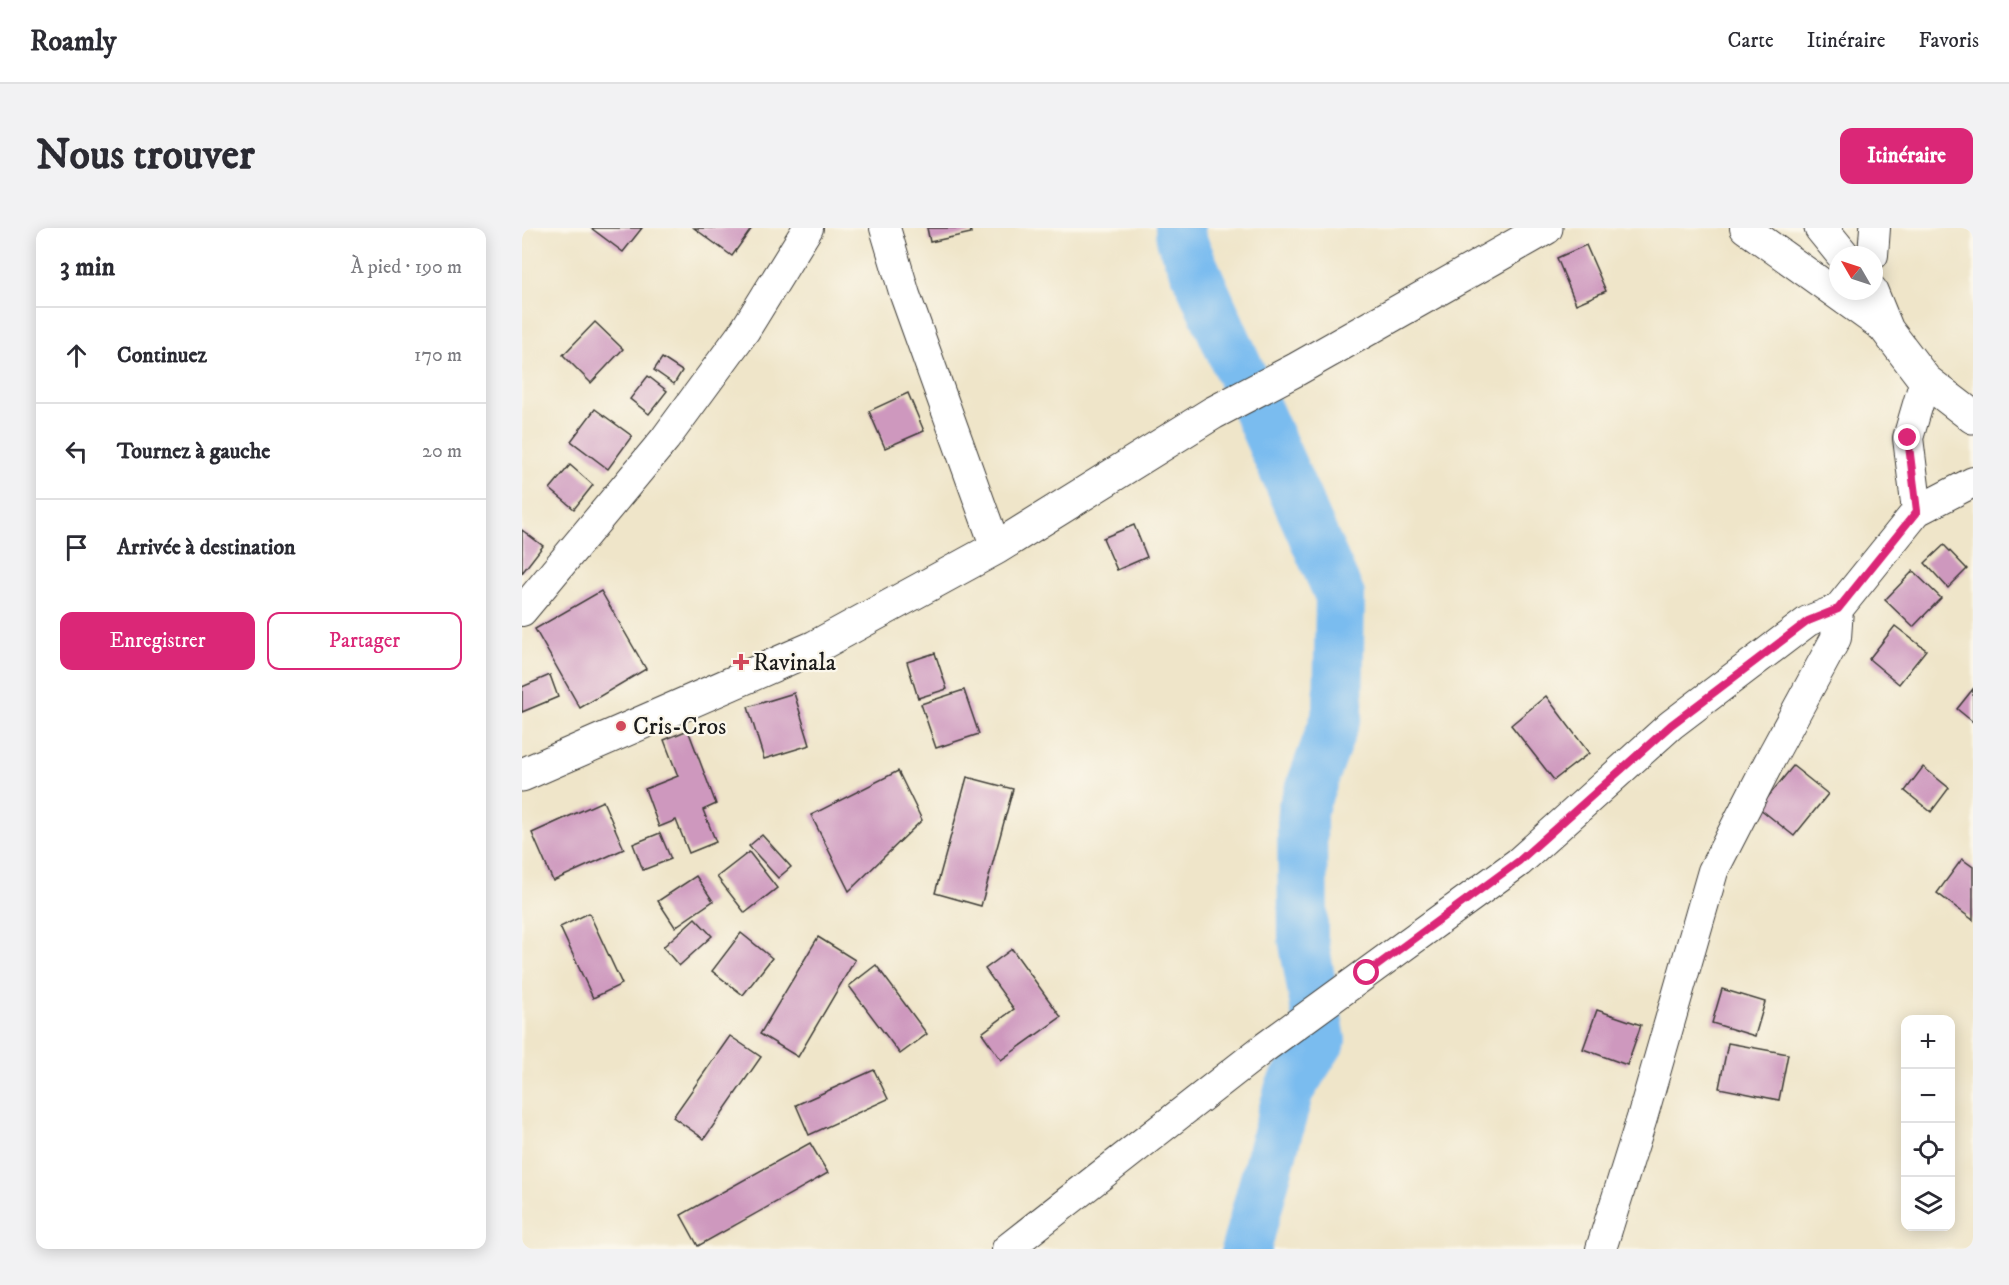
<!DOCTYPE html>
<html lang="fr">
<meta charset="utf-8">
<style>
:root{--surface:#fff;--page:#f2f2f3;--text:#2b2b33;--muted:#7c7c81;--line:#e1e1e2;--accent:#db2777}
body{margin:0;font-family:"IM FELL DW Pica",serif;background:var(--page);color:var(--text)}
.controls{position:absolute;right:18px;bottom:18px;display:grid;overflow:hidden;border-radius:12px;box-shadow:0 3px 15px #0003}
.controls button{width:54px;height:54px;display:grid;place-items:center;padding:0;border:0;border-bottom:2px solid var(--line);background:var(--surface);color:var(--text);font:30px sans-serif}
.compass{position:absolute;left:1307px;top:18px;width:54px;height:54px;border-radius:50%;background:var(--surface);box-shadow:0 3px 15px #0003;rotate:309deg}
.stop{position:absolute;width:18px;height:18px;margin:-14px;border:4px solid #db2777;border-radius:50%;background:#fff}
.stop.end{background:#db2777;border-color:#fff;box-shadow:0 2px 6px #0008}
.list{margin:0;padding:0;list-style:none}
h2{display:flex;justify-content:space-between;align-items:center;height:78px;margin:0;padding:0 24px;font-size:26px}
h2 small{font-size:20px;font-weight:400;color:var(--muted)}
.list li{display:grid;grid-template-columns:39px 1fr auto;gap:18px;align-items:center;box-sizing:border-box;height:96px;padding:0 24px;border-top:2px solid var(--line)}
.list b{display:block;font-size:22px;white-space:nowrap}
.list em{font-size:20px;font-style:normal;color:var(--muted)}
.actions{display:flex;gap:12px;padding:18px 24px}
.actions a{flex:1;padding:14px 0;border:2px solid var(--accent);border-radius:12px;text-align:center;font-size:21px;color:var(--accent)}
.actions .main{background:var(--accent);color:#fff}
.icon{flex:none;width:33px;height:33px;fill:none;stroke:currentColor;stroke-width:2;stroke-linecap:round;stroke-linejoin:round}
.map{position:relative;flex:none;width:1451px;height:1021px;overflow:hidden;border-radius:12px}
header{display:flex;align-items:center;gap:36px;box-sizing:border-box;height:84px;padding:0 30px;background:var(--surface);border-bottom:2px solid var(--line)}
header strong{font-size:28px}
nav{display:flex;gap:33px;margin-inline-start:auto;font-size:21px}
.intro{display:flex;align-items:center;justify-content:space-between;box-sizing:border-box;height:144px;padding:0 36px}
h1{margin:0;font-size:42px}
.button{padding:15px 27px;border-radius:12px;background:var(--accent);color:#fff;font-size:21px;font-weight:700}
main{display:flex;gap:36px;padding:0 36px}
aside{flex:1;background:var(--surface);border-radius:12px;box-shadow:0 3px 15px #0003}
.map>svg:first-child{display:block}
</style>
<header>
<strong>Roamly</strong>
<nav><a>Carte</a><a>Itinéraire</a><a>Favoris</a></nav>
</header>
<div class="intro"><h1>Nous trouver</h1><a class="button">Itinéraire</a></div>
<main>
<aside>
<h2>3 min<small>À pied · 190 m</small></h2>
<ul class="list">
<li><svg class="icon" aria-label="ahead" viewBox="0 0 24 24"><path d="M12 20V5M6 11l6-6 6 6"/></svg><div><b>Continuez</b></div><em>170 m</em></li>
<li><svg class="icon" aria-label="left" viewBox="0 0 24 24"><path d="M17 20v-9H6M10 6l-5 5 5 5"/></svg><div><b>Tournez à gauche</b></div><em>20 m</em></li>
<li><svg class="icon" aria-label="arrive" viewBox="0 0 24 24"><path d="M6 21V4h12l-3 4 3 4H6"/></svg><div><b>Arrivée à destination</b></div></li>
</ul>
<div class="actions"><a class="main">Enregistrer</a><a>Partager</a></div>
</aside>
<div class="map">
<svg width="1451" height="1021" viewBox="0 0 1451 1021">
<rect width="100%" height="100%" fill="#fbf7ec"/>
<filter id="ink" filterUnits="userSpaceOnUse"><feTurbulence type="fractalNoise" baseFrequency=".0167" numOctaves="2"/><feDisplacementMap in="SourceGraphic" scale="12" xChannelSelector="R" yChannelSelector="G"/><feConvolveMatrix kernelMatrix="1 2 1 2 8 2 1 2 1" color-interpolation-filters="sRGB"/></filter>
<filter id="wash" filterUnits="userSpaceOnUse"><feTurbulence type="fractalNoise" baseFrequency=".008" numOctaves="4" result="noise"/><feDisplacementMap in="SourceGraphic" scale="24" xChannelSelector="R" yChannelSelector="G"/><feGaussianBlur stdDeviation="1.35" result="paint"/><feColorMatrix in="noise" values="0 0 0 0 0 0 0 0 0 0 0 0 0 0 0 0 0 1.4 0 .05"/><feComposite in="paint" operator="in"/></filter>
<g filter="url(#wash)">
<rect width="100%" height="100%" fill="#efe5c9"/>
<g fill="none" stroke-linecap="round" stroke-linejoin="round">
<polyline stroke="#7abcef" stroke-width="50" points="658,0 659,11 818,368 816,484 780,583 781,710 799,812 767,862 724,1021"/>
</g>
<g id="blocks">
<g fill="#ce98be">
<polygon points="69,0 120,0 101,24"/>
<polygon points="172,0 230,0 210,28"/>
<polygon points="405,0 448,0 449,5 408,14"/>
<polygon points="1064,17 1084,63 1054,76 1035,30"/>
<polygon points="73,94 101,121 69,155 41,127"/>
<polygon points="140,130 160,143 152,156 132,142"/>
<polygon points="126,148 145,163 127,186 108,171"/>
<polygon points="386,165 402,203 363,220 347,183"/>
<polygon points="73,181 110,208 86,241 49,213"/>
<polygon points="48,237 71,257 52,281 28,261"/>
<polygon points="612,297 625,329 595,342 581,310"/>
<polygon points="0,302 21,318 0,345"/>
<polygon points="1422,317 1445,341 1426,360 1403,335"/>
<polygon points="1391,343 1419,370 1391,399 1363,372"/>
<polygon points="79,363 124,441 58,480 13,401"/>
<polygon points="1373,398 1404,422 1377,456 1347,431"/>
<polygon points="413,425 425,461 396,470 385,434"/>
<polygon points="28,447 36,469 0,484 0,459"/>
<polygon points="1451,461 1451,494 1435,481"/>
<polygon points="442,462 457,506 414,520 399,476"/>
<polygon points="272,465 288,517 242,531 226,479"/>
<polygon points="1024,468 1067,525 1032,552 989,497"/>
<polygon points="166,502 194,576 181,582 194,614 167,625 154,592 137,599 123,561 156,548 142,512"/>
<polygon points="1271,538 1306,566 1272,608 1237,580"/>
<polygon points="1401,539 1427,560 1409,584 1383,563"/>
<polygon points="376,543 400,592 327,663 289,587"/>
<polygon points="445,549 491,561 459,678 413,665"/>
<polygon points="81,573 102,621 31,653 10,605"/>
<polygon points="138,605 149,631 121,642 111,616"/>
<polygon points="240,607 269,639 256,650 227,618"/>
<polygon points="227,624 255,660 223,685 195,649"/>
<polygon points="1440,631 1451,639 1451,692 1415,665"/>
<polygon points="174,648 191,673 153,699 136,673"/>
<polygon points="67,685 100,756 71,770 38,699"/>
<polygon points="173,690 190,708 157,738 141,719"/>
<polygon points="219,705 250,730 221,767 190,743"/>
<polygon points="296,709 333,732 276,829 238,806"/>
<polygon points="490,721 539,789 479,832 460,805 492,781 463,741"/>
<polygon points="354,737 405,806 378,826 327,758"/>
<polygon points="1200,761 1243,774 1233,808 1190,795"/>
<polygon points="1075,782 1119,797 1105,837 1061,821"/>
<polygon points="208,808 239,829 182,911 151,889"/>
<polygon points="1206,815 1266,826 1257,872 1197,860"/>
<polygon points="352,842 366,871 287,907 274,877"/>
<polygon points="288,915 306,945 176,1018 159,987"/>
</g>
</g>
</g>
<g filter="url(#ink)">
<use href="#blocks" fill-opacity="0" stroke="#3c3a36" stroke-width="1.5"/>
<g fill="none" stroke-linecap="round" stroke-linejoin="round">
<g stroke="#3c3a36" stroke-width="32">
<g id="minor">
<polyline points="363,0 383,67 474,320"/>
<polyline points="1223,0 1365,102"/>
<polyline points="1351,27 1353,0"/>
<polyline points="1395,283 1386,210 1403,152"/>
<polyline points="0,383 143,211 223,102 286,0"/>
<polyline points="485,1021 742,820 997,634 1149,497 1286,393 1316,381"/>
<polyline points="1079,1021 1120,890 1191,643 1249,530 1314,410 1316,381 1395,283 1451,254"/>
</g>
</g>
<g stroke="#3c3a36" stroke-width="35">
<g id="major">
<polyline points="1299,0 1321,27"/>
<polyline points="1349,63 1365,102 1403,152 1451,189"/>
<polyline points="0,547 293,419 474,320 691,185 775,141 1024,0"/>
</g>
</g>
<use href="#minor" stroke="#fff" stroke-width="30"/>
<use href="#major" stroke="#fff" stroke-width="33"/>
</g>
</g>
<g fill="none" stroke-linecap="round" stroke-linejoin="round" filter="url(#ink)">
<polyline stroke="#db2777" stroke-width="8" points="845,745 997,633 1149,497 1286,393 1316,381 1395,283 1386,210"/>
</g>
<g fill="#d1495b" stroke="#fbf7ec" stroke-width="2">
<path d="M216 425h6v6h6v6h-6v6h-6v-6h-6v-6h6z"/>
<circle cx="99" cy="498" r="6"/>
</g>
<g text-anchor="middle" stroke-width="4.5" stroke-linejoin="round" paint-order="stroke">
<g font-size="24" fill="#1c1c1c" stroke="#fbf7ec" text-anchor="start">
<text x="231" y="442">Ravinala</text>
<text x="111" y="506">Cris-Cros</text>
</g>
</g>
</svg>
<div class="controls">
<button>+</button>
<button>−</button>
<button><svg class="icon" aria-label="locate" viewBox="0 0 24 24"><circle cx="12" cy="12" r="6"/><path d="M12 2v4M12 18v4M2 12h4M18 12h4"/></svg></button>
<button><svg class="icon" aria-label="layers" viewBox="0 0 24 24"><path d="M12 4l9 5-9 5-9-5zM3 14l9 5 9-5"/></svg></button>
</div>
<svg class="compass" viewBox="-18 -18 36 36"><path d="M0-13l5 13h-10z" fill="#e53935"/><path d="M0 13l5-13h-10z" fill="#7c7c81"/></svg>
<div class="stop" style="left:845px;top:745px"></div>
<div class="stop end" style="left:1386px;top:210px"></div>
</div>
</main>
